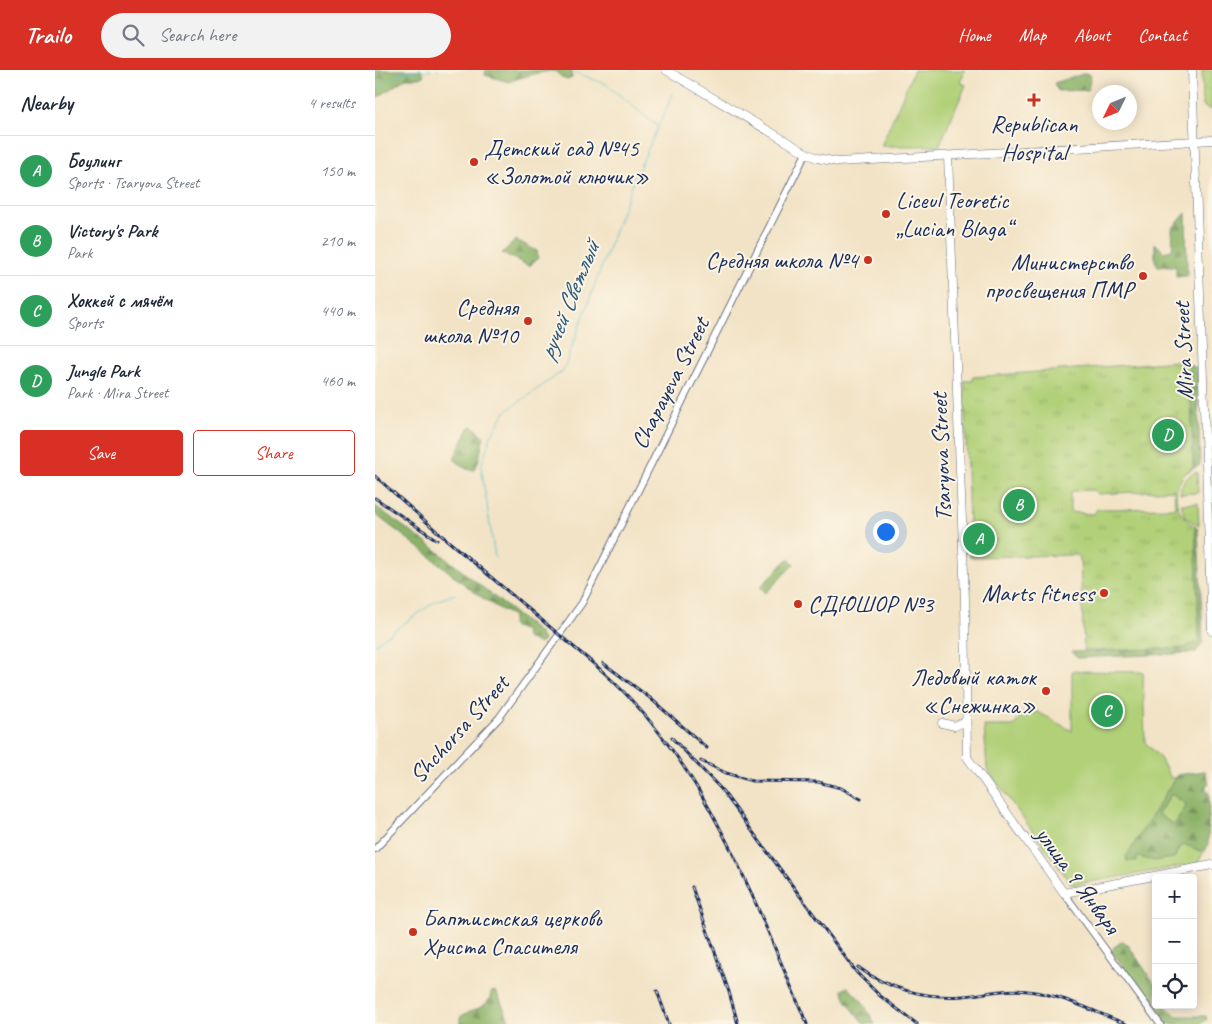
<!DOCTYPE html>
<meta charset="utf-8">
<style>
:root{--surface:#fff;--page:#f2f2f3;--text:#1f2937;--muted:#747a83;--line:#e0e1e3;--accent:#d93025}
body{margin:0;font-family:Caveat,sans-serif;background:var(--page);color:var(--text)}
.controls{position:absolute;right:15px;bottom:15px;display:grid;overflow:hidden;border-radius:5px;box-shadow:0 2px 12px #0003}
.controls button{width:45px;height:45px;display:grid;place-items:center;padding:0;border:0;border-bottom:1px solid var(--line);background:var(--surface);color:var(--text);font:25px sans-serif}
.compass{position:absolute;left:717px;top:15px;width:45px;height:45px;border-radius:50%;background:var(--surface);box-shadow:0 2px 12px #0003;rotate:227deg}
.you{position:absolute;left:510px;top:461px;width:18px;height:18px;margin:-12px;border:4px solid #fff;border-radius:50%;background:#1a73e8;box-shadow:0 0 0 8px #1a73e833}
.badge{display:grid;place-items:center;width:32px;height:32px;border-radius:50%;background:var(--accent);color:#fff;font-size:16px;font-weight:700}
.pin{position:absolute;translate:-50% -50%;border:2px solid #fff;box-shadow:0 1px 5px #0006}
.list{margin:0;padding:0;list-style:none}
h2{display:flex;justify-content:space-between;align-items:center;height:65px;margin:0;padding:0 20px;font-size:21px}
h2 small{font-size:16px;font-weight:400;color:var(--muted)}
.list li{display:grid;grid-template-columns:32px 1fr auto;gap:15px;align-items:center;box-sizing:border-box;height:70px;padding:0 20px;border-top:1px solid var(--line)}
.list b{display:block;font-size:19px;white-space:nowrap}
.list p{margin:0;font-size:16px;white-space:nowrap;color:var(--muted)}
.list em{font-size:16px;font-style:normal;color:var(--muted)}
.actions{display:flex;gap:10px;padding:15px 20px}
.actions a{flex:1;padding:11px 0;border:1px solid var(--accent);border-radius:5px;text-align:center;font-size:18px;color:var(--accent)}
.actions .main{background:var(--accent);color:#fff}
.icon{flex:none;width:28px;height:28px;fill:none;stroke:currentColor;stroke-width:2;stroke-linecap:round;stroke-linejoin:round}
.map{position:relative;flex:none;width:837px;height:954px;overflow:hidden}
header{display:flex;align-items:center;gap:30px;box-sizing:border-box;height:70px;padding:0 25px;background:var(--accent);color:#fff}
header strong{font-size:24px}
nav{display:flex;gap:28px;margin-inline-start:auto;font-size:18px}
.search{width:350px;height:45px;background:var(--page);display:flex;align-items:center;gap:12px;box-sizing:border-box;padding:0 18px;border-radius:28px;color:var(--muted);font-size:19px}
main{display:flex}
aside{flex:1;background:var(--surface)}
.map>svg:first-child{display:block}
</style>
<header>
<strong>Trailo</strong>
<div class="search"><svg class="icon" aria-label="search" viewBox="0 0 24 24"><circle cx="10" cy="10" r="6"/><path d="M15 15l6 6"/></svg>Search here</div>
<nav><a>Home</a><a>Map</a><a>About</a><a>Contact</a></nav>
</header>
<main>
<aside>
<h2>Nearby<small>4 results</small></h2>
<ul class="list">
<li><span class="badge" style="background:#2e9e5b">A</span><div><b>Боулинг</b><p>Sports · Tsaryova Street</p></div><em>150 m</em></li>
<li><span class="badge" style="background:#2e9e5b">B</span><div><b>Victory's Park</b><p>Park</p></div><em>210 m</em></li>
<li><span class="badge" style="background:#2e9e5b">C</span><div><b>Хоккей с мячём</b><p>Sports</p></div><em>440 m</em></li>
<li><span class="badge" style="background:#2e9e5b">D</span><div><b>Jungle Park</b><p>Park · Mira Street</p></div><em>460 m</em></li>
</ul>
<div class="actions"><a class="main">Save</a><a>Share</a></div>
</aside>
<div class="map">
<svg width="837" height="954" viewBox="0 0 837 954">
<defs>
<pattern id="forest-firs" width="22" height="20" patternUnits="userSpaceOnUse" patternTransform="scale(1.25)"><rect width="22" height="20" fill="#8cb268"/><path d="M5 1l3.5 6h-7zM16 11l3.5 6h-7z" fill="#729159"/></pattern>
<pattern id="park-tufts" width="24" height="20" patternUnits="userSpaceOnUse" patternTransform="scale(1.25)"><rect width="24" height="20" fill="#b1d078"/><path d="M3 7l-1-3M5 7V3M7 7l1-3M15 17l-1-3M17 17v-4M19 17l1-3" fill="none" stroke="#98b36a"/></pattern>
</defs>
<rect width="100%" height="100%" fill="#fcf5e5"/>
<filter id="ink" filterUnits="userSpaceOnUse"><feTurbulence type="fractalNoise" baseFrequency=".02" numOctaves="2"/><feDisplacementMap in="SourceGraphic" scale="10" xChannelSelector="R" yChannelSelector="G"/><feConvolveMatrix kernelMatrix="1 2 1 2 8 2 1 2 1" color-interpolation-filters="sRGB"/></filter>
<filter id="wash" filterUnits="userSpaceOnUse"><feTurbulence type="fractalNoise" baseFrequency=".0096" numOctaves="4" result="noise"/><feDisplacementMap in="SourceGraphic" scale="20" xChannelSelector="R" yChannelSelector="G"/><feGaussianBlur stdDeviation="1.12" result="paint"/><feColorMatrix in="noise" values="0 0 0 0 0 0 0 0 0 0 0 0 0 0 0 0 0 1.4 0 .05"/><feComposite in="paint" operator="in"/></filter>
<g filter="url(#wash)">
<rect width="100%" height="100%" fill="#f2e3c6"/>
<g fill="#b1d078" stroke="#66806b">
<polygon points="539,0 590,0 585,12 591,15 564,76 506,76"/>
<path d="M822 402 823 423 805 424C806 413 812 405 822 402Z"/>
<polygon points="823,433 824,456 810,447 806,434"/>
<polygon points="697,601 768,602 770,672 785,688 796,708 831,706 831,779 821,794 697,815 612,699 609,656 639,656 648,643 663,642 697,661"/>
</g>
<g fill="url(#forest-firs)" stroke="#547063" fill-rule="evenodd">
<polygon points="0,0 46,0 49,5 45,8 31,8 2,28 0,26"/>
<path d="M111 0H196L197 8 192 10C186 8 183 2 178 1 171 0 140 9 134 12L110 5Z"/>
<polygon points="711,3 716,5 713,20 683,21 679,13"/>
<polygon points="811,143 812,206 801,207 801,196 783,196 780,191 780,173 789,182 796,180 798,175 797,159"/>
<polygon points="141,170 162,181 163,189 154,196 127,183"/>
<polygon points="814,295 822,298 825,395 799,409 802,307"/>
<path d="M98 356 109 367C105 379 106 389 99 400L91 399 79 389 94 358Z"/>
<path d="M0 436 61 480 163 562 169 571 165 574 151 568 150 561 139 557 137 553 138 546C109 532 87 512 62 492 42 475 20 460 0 444Z"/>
<polygon points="820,456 823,459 828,572 820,583 702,588 697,582 812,578 813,575 824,571"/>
<polygon points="413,489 419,494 391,523 385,517"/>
<path d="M830 701 834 713 830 716 829 720 834 723 833 776 826 781 808 774 799 788 779 791 763 787 761 791H752L751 787 802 705ZM796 724 812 735 799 755 783 744Z"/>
<polygon points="748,871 753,875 781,916 781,935 789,935 802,946 831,946 832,949 826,954 790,954 737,882 739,877"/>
<polygon points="473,917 487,931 500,954 489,954 472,932 467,920"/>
<path d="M121 921 136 954H85V947C97 938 115 939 116 922Z"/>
</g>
<g fill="url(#park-tufts)" stroke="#66806b" fill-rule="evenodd">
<polygon points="827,0 837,0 837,40 828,36"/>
<path d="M803 291 815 299 818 397C795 412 796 443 820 456L824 571 813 575 812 578 709 581 705 488 702 485 595 487 589 311H598V307ZM718 420 722 424 799 420 800 438 722 439 719 444 695 442V424L698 421Z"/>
</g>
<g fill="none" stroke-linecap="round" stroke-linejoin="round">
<g stroke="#50bec5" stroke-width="1">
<polyline points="62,0 63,0"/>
<polyline points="193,0 231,14 282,56"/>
<polyline points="0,18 30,2 56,0"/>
<polyline points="120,488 106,396 116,366 130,342 188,301 258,112 298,24"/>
<polyline points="0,574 61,531 80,524"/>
</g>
</g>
</g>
<g filter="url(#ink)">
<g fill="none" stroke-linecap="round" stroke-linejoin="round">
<g stroke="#666e82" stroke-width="8">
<g id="minor">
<polyline points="0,779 124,648 207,533 431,83"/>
<polyline points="689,823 785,954"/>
</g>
</g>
<g stroke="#666e82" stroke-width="9">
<g id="major">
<polyline points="291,0 431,83 442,88 463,92 837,70"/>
<polyline points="817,0 837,561"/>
<polyline points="573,86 590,530 592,687 689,823 837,795"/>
<polyline points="567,653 580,656 591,651"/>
</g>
</g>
<use href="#minor" stroke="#fff" stroke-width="6"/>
<use href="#major" stroke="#fff" stroke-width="8"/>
<g stroke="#1b2f5e" stroke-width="3">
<g id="rail">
<path d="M0 406 66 465 226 600C334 697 376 825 432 954"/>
<polyline points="0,428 62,470"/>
<polyline points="228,593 275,628 332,678"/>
<polyline points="297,668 346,719 482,903 504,925 542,954"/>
<polyline points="326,691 351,703 377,711 443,712 466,718 486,729"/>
<polyline points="317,817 354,922 363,954"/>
<path d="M483 897C511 919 553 929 588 926 610 924 632 918 653 921 687 925 720 942 751 954"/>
<polyline points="282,921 294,954"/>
</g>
</g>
<use href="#rail" stroke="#fcf5e5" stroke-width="1" stroke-dasharray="4" stroke-linecap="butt"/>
</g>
</g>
<g fill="#c8321e" stroke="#fcf5e5" stroke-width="2">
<path d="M656.5 22.5h5v5h5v5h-5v5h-5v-5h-5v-5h5z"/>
<circle cx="99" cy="92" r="5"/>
<circle cx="511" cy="144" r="5"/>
<circle cx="493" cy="190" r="5"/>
<circle cx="768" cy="206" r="5"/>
<circle cx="153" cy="251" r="5"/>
<circle cx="729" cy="523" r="5"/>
<circle cx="423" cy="534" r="5"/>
<circle cx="671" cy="621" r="5"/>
<circle cx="38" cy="862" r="5"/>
</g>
<g text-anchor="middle" stroke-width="4" stroke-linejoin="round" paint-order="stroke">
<g font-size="24" fill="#1b2f5e" stroke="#fcf5e5" text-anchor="end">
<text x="659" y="62" text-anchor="middle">Republican<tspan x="659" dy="28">Hospital</tspan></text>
<text x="109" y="86" text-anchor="start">Детский сад №45<tspan x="109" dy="28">«Золотой ключик»</tspan></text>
<text x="521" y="138" text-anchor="start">Liceul Teoretic<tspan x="521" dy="28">„Lucian Blaga“</tspan></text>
<text x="483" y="198">Средняя школа №4</text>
<text x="758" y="200">Министерство<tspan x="758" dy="28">просвещения ПМР</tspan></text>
<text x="143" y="245">Средняя<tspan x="143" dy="28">школа №10</tspan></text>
<text x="719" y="531">Marts fitness</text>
<text x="433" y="542" text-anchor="start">СДЮШОР №3</text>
<text x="661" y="615">Ледовый каток<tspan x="661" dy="28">«Снежинка»</tspan></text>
<text x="48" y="856" text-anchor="start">Баптистская церковь<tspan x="48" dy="28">Христа Спасителя</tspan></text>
</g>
<g font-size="24" fill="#1b2f5e" stroke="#fcf5e5">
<text transform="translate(808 281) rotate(-92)" y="8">Mira Street</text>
<text transform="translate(295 313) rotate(-63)" y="8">Chapayeva Street</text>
<text transform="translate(566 387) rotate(-92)" y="8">Tsaryova Street</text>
<text transform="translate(84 659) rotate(-48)" y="8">Shchorsa Street</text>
<text transform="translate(703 810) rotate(54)" y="8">улица 9 Января</text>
</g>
<g font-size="25" font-style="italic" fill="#2b5a7d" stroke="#fcf5e5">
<text transform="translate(193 230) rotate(-68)" y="9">ручей Светлый</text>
</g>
</g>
</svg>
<div class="controls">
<button>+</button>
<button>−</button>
<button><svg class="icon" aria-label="locate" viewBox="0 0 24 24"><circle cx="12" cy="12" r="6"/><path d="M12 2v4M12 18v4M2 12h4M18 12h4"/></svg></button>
</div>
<svg class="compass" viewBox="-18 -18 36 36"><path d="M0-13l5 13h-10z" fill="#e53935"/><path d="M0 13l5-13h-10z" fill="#747a83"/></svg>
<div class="you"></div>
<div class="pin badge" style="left:604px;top:469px;background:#2e9e5b">A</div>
<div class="pin badge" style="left:644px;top:435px;background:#2e9e5b">B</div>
<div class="pin badge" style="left:732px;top:641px;background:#2e9e5b">C</div>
<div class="pin badge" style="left:793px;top:365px;background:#2e9e5b">D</div>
</div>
</main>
